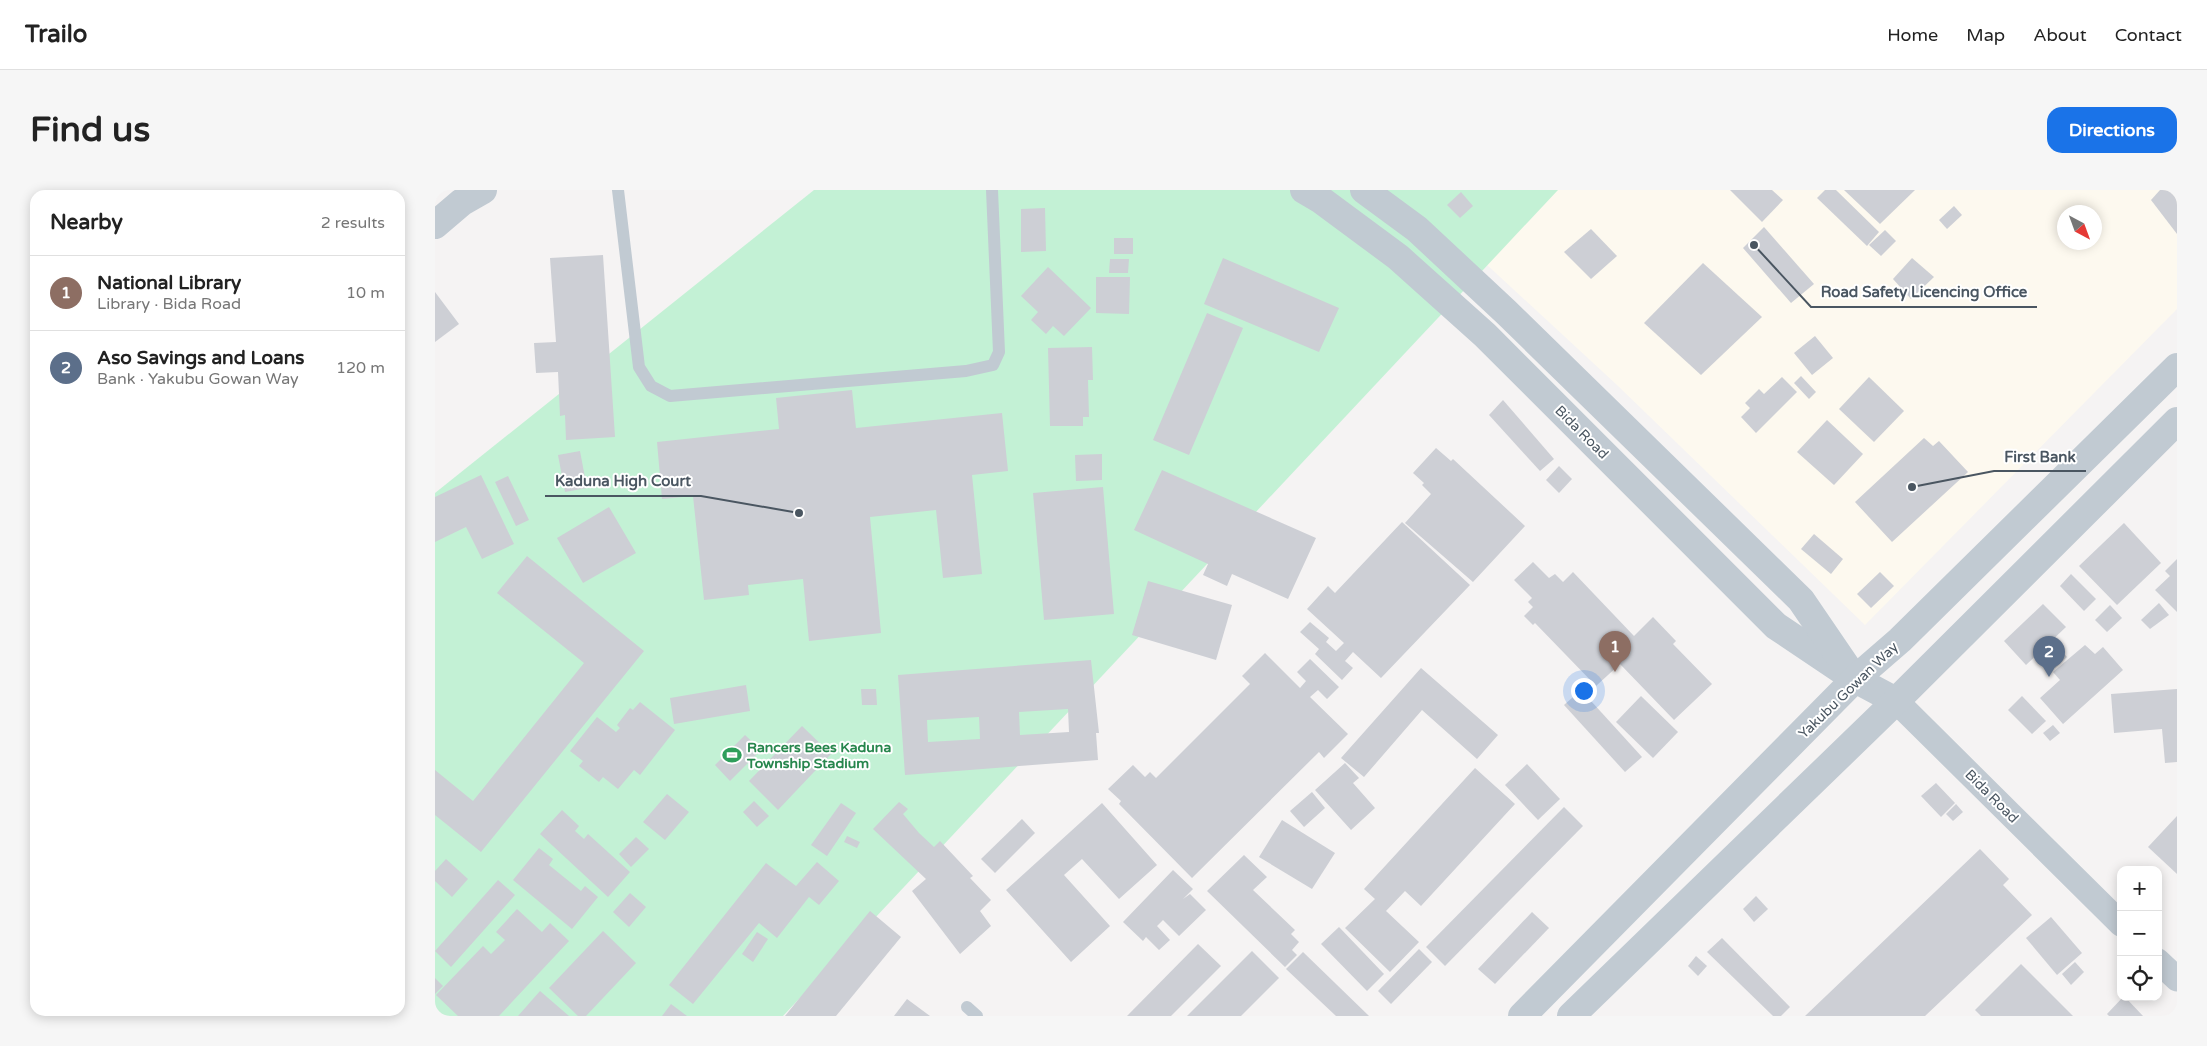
<!DOCTYPE html>
<meta charset="utf-8">
<style>
:root{--surface:#fff;--page:#f6f6f6;--text:#222;--muted:#767676;--line:#e0e0e0;--accent:#1a73e8}
body{margin:0;font-family:"Varela Round",sans-serif;background:var(--page);color:var(--text)}
.controls{position:absolute;right:15px;bottom:15px;display:grid;overflow:hidden;border-radius:10px;box-shadow:0 2px 12px #0003}
.controls button{width:45px;height:45px;display:grid;place-items:center;padding:0;border:0;border-bottom:1px solid var(--line);background:var(--surface);color:var(--text);font:25px sans-serif}
.compass{position:absolute;left:1622px;top:15px;width:45px;height:45px;border-radius:50%;background:var(--surface);box-shadow:0 2px 12px #0003;rotate:139deg}
.you{position:absolute;left:1148px;top:500px;width:18px;height:18px;margin:-12px;border:4px solid #fff;border-radius:50%;background:#1a73e8;box-shadow:0 0 0 8px #1a73e833}
.badge{display:grid;place-items:center;width:32px;height:32px;border-radius:50%;background:var(--accent);color:#fff;font-size:16px;font-weight:700}
.pin{position:absolute;translate:-50% -41px;filter:drop-shadow(0 1px 2px #0008)}
.pin::after{content:'';position:absolute;top:26px;width:18px;height:15px;background:inherit;clip-path:polygon(0 0,100% 0,50% 100%)}
.list{margin:0;padding:0;list-style:none}
h2{display:flex;justify-content:space-between;align-items:center;height:65px;margin:0;padding:0 20px;font-size:21px}
h2 small{font-size:16px;font-weight:400;color:var(--muted)}
.list li{display:grid;grid-template-columns:32px 1fr auto;gap:15px;align-items:center;box-sizing:border-box;height:75px;padding:0 20px;border-top:1px solid var(--line)}
.list b{display:block;font-size:19px;white-space:nowrap}
.list p{margin:0;font-size:16px;white-space:nowrap;color:var(--muted)}
.list em{font-size:16px;font-style:normal;color:var(--muted)}
.icon{flex:none;width:28px;height:28px;fill:none;stroke:currentColor;stroke-width:2;stroke-linecap:round;stroke-linejoin:round}
.map{position:relative;flex:none;width:1742px;height:826px;overflow:hidden;border-radius:15px}
header{display:flex;align-items:center;gap:30px;box-sizing:border-box;height:70px;padding:0 25px;background:var(--surface);border-bottom:1px solid var(--line)}
header strong{font-size:24px}
nav{display:flex;gap:28px;margin-inline-start:auto;font-size:18px}
.intro{display:flex;align-items:center;justify-content:space-between;box-sizing:border-box;height:120px;padding:0 30px}
h1{margin:0;font-size:35px}
.button{padding:12px 22px;border-radius:15px;background:var(--accent);color:#fff;font-size:18px;font-weight:700}
main{display:flex;gap:30px;padding:0 30px}
aside{flex:1;background:var(--surface);border-radius:15px;box-shadow:0 2px 12px #0003}
.map>svg:first-child{display:block}
</style>
<header>
<strong>Trailo</strong>
<nav><a>Home</a><a>Map</a><a>About</a><a>Contact</a></nav>
</header>
<div class="intro"><h1>Find us</h1><a class="button">Directions</a></div>
<main>
<aside>
<h2>Nearby<small>2 results</small></h2>
<ul class="list">
<li><span class="badge" style="background:#8d6e63">1</span><div><b>National Library</b><p>Library · Bida Road</p></div><em>10 m</em></li>
<li><span class="badge" style="background:#5c6f8a">2</span><div><b>Aso Savings and Loans</b><p>Bank · Yakubu Gowan Way</p></div><em>120 m</em></li>
</ul>
</aside>
<div class="map">
<svg width="1742" height="826" viewBox="0 0 1742 826">
<rect width="100%" height="100%" fill="#f5f3f3"/>
<path fill="#fdf9ef" fill-rule="evenodd" d="M971 0H1742V119L1430 435 1182 195ZM1630 22H1660V52H1630Z"/>
<polygon fill="#c3f1d5" points="379,0 1123,0 348,826 0,826 0,303"/>
<g fill="#cdcfd5" fill-rule="evenodd">
<polygon points="1295,0 1337,0 1348,10 1327,32"/>
<polygon points="1390,0 1401,0 1444,42 1432,56 1382,8"/>
<polygon points="1409,0 1480,0 1445,34"/>
<polygon points="1725,0 1742,0 1742,44 1716,10"/>
<polygon points="1026,2 1038,16 1025,28 1012,15"/>
<polygon points="1519,16 1527,25 1512,39 1504,30"/>
<polygon points="610,18 611,61 586,62 586,19"/>
<polygon points="1329,37 1379,94 1356,113 1308,58"/>
<polygon points="1156,39 1182,66 1156,89 1129,62"/>
<polygon points="1450,40 1461,51 1446,66 1434,55"/>
<rect x="679" y="48" width="19" height="16"/>
<polygon points="168,65 180,247 131,250 130,225 125,226 123,182 101,183 99,153 121,152 115,68"/>
<polygon points="788,68 904,118 884,162 769,114"/>
<polygon points="1477,68 1499,87 1476,109 1458,89"/>
<polygon points="675,69 694,69 693,83 674,83"/>
<polygon points="1268,73 1327,127 1266,185 1209,133"/>
<polygon points="613,77 656,118 629,146 618,136 611,144 596,130 603,122 586,106"/>
<polygon points="661,87 695,87 694,124 661,123"/>
<polygon points="0,102 24,134 0,152"/>
<polygon points="772,123 808,138 754,265 718,250"/>
<polygon points="1380,146 1398,168 1377,185 1359,163"/>
<polygon points="657,157 658,190 653,190 654,227 648,227 648,236 615,236 613,158"/>
<polygon points="1366,186 1381,202 1374,209 1359,193"/>
<polygon points="1347,187 1362,202 1321,243 1306,227 1315,218 1310,213 1324,199 1329,204"/>
<polygon points="1434,187 1469,221 1439,252 1404,219"/>
<polygon points="417,200 421,238 567,223 573,281 537,285 547,384 508,388 501,320 435,327 446,443 374,451 368,389 313,395 314,405 269,410 258,306 227,309 222,252 344,239 341,208"/>
<polygon points="1068,210 1119,269 1105,281 1054,225"/>
<polygon points="1392,230 1428,264 1399,295 1362,262"/>
<polygon points="1489,248 1498,256 1504,251 1533,282 1457,352 1420,312"/>
<polygon points="1001,258 1016,271 1018,269 1090,336 1038,392 970,333 996,304 987,295 989,293 978,283"/>
<polygon points="145,261 152,298 130,302 123,265"/>
<polygon points="667,264 667,290 641,291 640,265"/>
<polygon points="1124,276 1137,289 1124,303 1111,290"/>
<polygon points="727,280 881,348 853,409 797,384 792,396 768,385 773,374 699,340"/>
<polygon points="46,285 79,354 47,369 31,337 0,352 0,307"/>
<polygon points="73,286 94,330 81,336 60,292"/>
<polygon points="668,297 679,424 609,430 598,303"/>
<polygon points="174,317 201,363 148,393 122,348"/>
<polygon points="967,332 1035,395 946,488 918,462 910,471 918,478 907,490 880,464 884,459 865,442 875,432 894,448 891,452 901,461 909,453 872,419 893,396 900,403"/>
<polygon points="1689,333 1726,373 1682,415 1644,376"/>
<polygon points="1379,344 1408,369 1396,384 1366,359"/>
<polygon points="92,366 209,461 46,662 0,625 0,580 38,611 149,473 62,403"/>
<polygon points="1742,369 1742,422 1720,400 1735,386 1730,381"/>
<polygon points="1098,372 1114,388 1120,384 1128,392 1138,382 1199,446 1218,427 1241,451 1238,454 1277,494 1239,530 1185,474 1161,496 1100,433 1098,435 1089,426 1098,417 1093,412 1097,408 1079,390"/>
<polygon points="1445,382 1459,396 1436,418 1422,404"/>
<polygon points="1636,384 1661,409 1649,421 1625,396"/>
<polygon points="713,391 797,415 781,470 697,445"/>
<polygon points="1724,413 1734,425 1715,439 1706,430"/>
<polygon points="1608,414 1631,437 1591,475 1569,451"/>
<polygon points="1675,415 1687,428 1672,442 1660,430"/>
<polygon points="1650,455 1660,464 1668,457 1688,480 1628,534 1605,508 1625,490 1618,482"/>
<polygon points="1622,456 1632,467 1620,478 1610,467"/>
<polygon points="830,463 865,498 871,491 862,482 875,469 904,497 892,509 883,500 875,507 913,544 889,568 884,562 757,688 684,614 686,611 673,599 698,575 710,587 715,582 721,588 815,494 807,486"/>
<path d="M656 470 664 543H661L663 570 470 585 463 485ZM633 519 634 542 585 545 584 522ZM544 527 545 549 493 552 492 530Z"/>
<polygon points="986,478 1063,545 1042,569 987,520 929,587 906,568"/>
<polygon points="311,495 315,521 239,534 235,508"/>
<polygon points="426,499 441,499 442,515 427,515"/>
<polygon points="1742,499 1742,572 1730,573 1727,539 1679,543 1676,504"/>
<polygon points="1146,500 1207,567 1190,582 1129,515"/>
<polygon points="1206,506 1243,542 1218,568 1181,532"/>
<polygon points="1587,506 1611,531 1597,544 1573,520"/>
<polygon points="205,512 240,540 205,585 199,580 183,599 168,587 164,592 144,576 148,571 135,561 162,527 181,542 185,538 182,535 195,518 198,520"/>
<polygon points="1618,535 1625,543 1615,551 1608,543"/>
<polygon points="367,536 396,564 343,620 314,591"/>
<polygon points="310,545 326,560 295,591 280,575"/>
<polygon points="910,573 924,588 918,593 940,618 916,640 880,600"/>
<polygon points="1092,574 1125,609 1103,630 1070,595"/>
<polygon points="1040,578 1080,614 986,716 970,701 951,721 984,752 955,782 910,738 940,709 929,699"/>
<polygon points="1501,593 1520,613 1506,627 1486,606"/>
<polygon points="877,602 890,618 869,637 855,621"/>
<polygon points="232,604 254,622 230,650 208,632"/>
<polygon points="319,611 334,626 322,637 308,622"/>
<polygon points="464,612 473,619 468,624 484,643 499,657 505,651 538,686 535,688 556,710 545,721 556,736 525,764 477,701 491,689 438,639"/>
<polygon points="406,613 421,623 392,666 376,655"/>
<polygon points="667,613 722,675 684,709 647,669 629,685 675,736 636,772 571,700"/>
<polygon points="1521,614 1528,622 1518,631 1511,624"/>
<polygon points="1129,617 1148,636 1010,776 991,757"/>
<polygon points="127,620 144,636 140,641 149,649 153,644 195,682 173,707 105,644"/>
<polygon points="1742,626 1742,684 1713,657"/>
<polygon points="587,629 600,643 560,683 546,669"/>
<polygon points="847,630 900,663 877,699 824,667"/>
<polygon points="412,646 425,652 422,658 409,652"/>
<polygon points="201,647 214,659 196,677 184,664"/>
<polygon points="104,658 118,669 114,675 146,701 150,696 163,707 137,739 78,690"/>
<polygon points="1545,659 1574,689 1568,695 1597,725 1490,826 1370,826"/>
<polygon points="809,665 832,687 818,700 860,740 856,744 864,752 857,760 862,765 850,777 772,701"/>
<polygon points="11,669 33,689 17,707 0,691 0,681"/>
<polygon points="382,672 404,691 384,715 374,707 342,748 324,733 258,814 234,795 331,673 361,696"/>
<polygon points="738,680 758,699 748,709 755,704 771,720 744,746 728,730 722,736 735,750 724,760 711,747 708,751 688,732"/>
<polygon points="63,690 80,705 16,777 0,761"/>
<polygon points="195,703 211,717 194,737 178,722"/>
<polygon points="1321,706 1333,719 1319,732 1308,719"/>
<polygon points="82,719 107,742 115,733 134,751 64,826 23,826 1,805 48,756 56,764 70,750 61,742"/>
<polygon points="435,721 466,747 401,826 350,826"/>
<polygon points="1097,722 1114,738 1060,794 1043,779"/>
<polygon points="1616,727 1647,763 1622,785 1591,748"/>
<polygon points="904,737 949,784 932,801 886,754"/>
<polygon points="168,741 201,773 151,826 143,826 114,798"/>
<polygon points="322,742 333,749 318,772 307,764"/>
<polygon points="1287,748 1355,817 1346,826 1338,826 1272,762"/>
<polygon points="763,754 786,776 736,826 692,826"/>
<polygon points="984,759 997,772 956,814 943,801"/>
<polygon points="817,761 844,788 806,826 752,826"/>
<polygon points="868,762 934,826 901,826 851,779"/>
<polygon points="1261,766 1272,776 1263,786 1253,776"/>
<polygon points="1640,772 1649,782 1636,795 1627,784"/>
<polygon points="1586,774 1638,826 1546,826 1540,820"/>
<polygon points="0,788 8,796 0,804"/>
<polygon points="105,801 134,826 83,826"/>
<polygon points="1688,807 1690,807 1708,826 1674,826 1672,824"/>
<polygon points="472,809 495,826 459,826"/>
<polygon points="236,814 252,826 227,826"/>
</g>
<g fill="none" stroke-linecap="round" stroke-linejoin="round">
<g stroke="#c1cad2" stroke-width="12">
<polyline points="183,0 204,177 216,196 235,206 531,181 558,175 564,162 557,0"/>
<polyline points="532,817 542,826"/>
</g>
<g stroke="#c1cad2" stroke-width="25">
<polyline points="1461,511 1686,734"/>
<polyline points="1723,771 1742,789"/>
</g>
<g stroke="#c1cad2" stroke-width="28">
<polyline points="869,0 886,10 963,67 1050,145 1341,436 1420,489 1461,511"/>
<polyline points="929,0 982,39 1071,122 1366,410 1411,476"/>
<polyline points="0,35 27,12 48,0"/>
<polyline points="1087,826 1420,489 1465,450 1742,177"/>
<polyline points="1136,826 1461,511 1742,231"/>
</g>
</g>
<defs>
<g id="stadium-bare" transform="scale(1.5)"><path d="M0-5a6.5 5 0 1 0 0 10a6.5 5 0 1 0 0-10ZM-3.5-1.8h7v3.6h-7Z" fill="#2e9e5b" stroke="#fff" stroke-width="2.5" paint-order="stroke"/></g>
</defs>
<g fill-rule="evenodd">
<use href="#stadium-bare" x="297" y="565"/>
</g>
<g text-anchor="middle" stroke-width="4" stroke-linejoin="round" paint-order="stroke">
<g font-size="14" fill="#4a5661" stroke="#fff">
<text transform="translate(1147 242) rotate(45)" y="5">Bida Road</text>
<text transform="translate(1413 500) rotate(-44)" y="5">Yakubu Gowan Way</text>
<text transform="translate(1557 606) rotate(45)" y="5">Bida Road</text>
</g>
<g font-size="14" font-weight="bold" fill="#27864d" stroke="#fff" text-anchor="start">
<text x="312" y="562">Rancers Bees Kaduna<tspan x="312" dy="16">Township Stadium</tspan></text>
</g>
</g>
<path fill="none" stroke="#4a5661" stroke-width="2" d="M1319 55L1376 117H1602M1477 297L1559 281H1651M364 323L266 306H110"/>
<g fill="#4a5661" stroke="#fff" stroke-width="2">
<circle cx="1319" cy="55" r="5"/>
<circle cx="1477" cy="297" r="5"/>
<circle cx="364" cy="323" r="5"/>
</g>
<g font-size="15" text-anchor="middle" font-weight="bold" fill="#4a5661" stroke="#fff" stroke-width="4" stroke-linejoin="round" paint-order="stroke">
<text x="1489" y="107">Road Safety Licencing Office</text>
<text x="1605" y="272">First Bank</text>
<text x="188" y="296">Kaduna High Court</text>
</g>
</svg>
<div class="controls">
<button>+</button>
<button>−</button>
<button><svg class="icon" aria-label="locate" viewBox="0 0 24 24"><circle cx="12" cy="12" r="6"/><path d="M12 2v4M12 18v4M2 12h4M18 12h4"/></svg></button>
</div>
<svg class="compass" viewBox="-18 -18 36 36"><path d="M0-13l5 13h-10z" fill="#e53935"/><path d="M0 13l5-13h-10z" fill="#767676"/></svg>
<div class="you"></div>
<div class="pin badge" style="left:1180px;top:482px;background:#8d6e63">1</div>
<div class="pin badge" style="left:1614px;top:487px;background:#5c6f8a">2</div>
</div>
</main>
